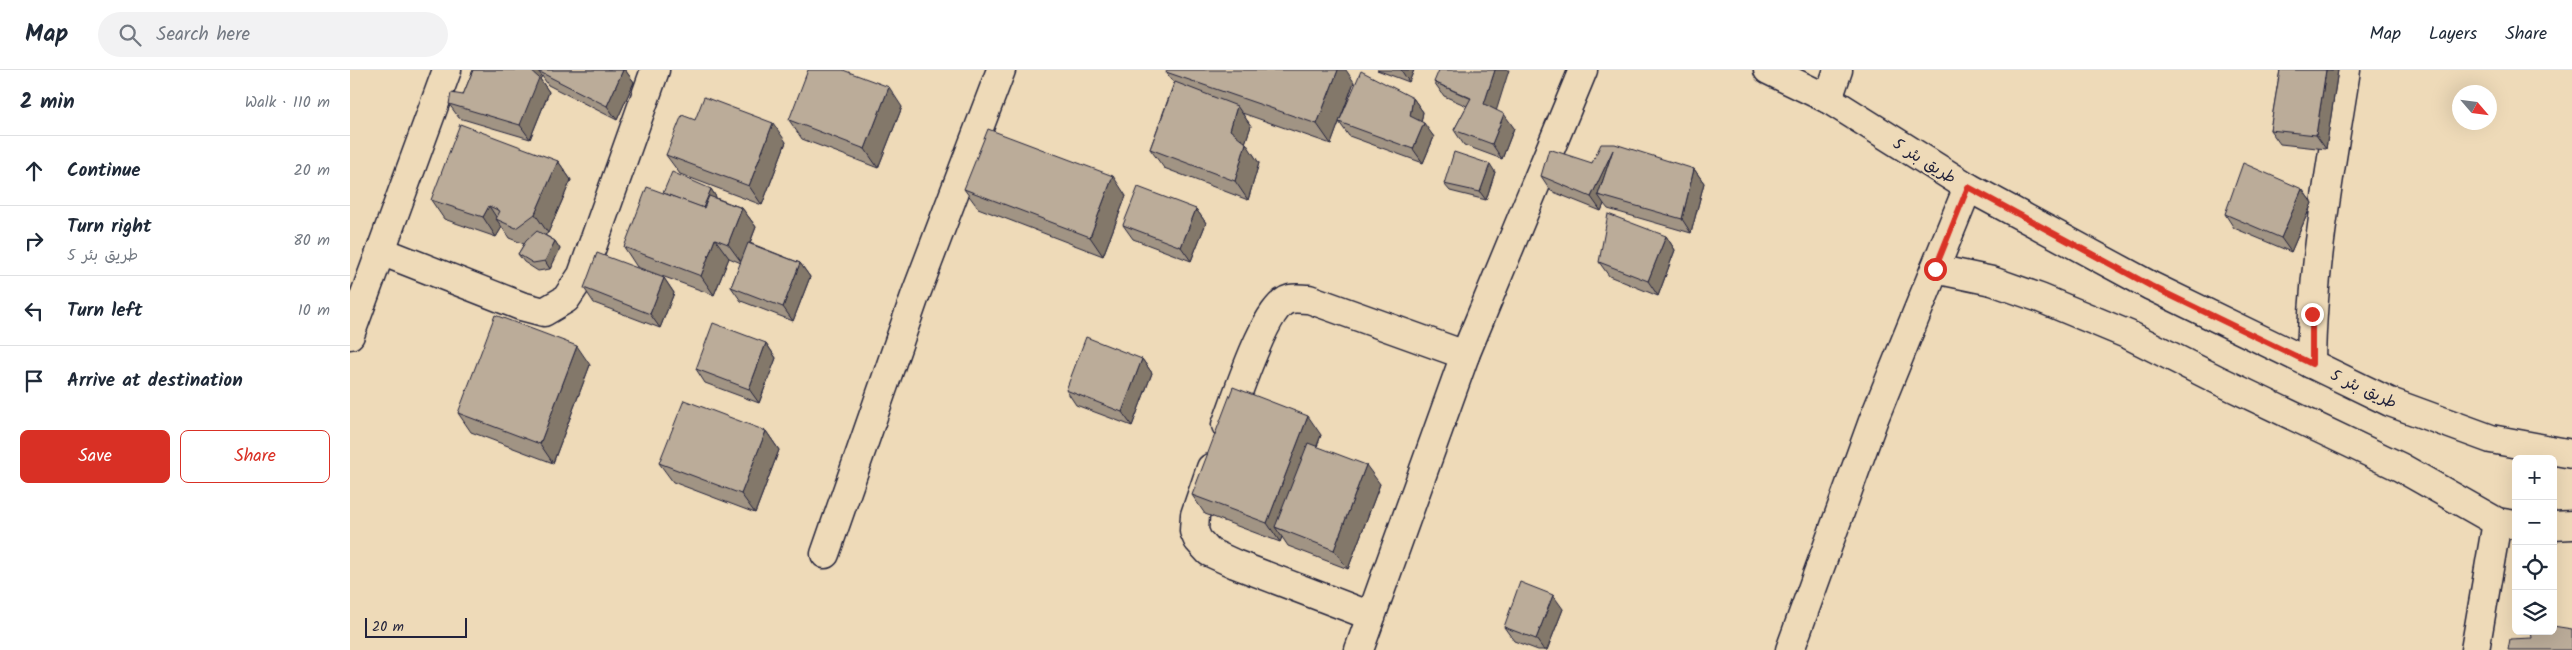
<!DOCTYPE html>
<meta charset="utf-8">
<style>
:root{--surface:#fff;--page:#f2f2f3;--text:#1f2937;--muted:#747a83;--line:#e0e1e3;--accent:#d93025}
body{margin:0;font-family:Kalam,"Playpen Sans Arabic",sans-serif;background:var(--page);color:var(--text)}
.controls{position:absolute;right:15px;bottom:15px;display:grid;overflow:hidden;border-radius:8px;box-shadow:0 5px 20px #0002}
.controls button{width:45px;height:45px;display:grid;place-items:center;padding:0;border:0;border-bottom:1px solid var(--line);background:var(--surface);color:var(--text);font:25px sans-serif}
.compass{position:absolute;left:2102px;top:15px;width:45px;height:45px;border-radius:50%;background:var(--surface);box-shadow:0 5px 20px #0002;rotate:118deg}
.scale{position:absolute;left:15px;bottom:12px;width:102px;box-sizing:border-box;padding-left:5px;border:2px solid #22223b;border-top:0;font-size:14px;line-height:18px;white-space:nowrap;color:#22223b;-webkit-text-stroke:4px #eedab8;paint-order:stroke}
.stop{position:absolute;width:15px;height:15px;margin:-11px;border:4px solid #d93025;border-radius:50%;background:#fff}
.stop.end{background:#d93025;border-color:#fff;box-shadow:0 1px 5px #0008}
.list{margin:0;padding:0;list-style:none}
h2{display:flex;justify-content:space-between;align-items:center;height:65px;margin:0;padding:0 20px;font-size:21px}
h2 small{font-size:16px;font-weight:400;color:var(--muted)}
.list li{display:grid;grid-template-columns:32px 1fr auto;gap:15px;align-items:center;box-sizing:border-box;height:70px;padding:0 20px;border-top:1px solid var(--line)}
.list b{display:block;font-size:19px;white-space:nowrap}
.list p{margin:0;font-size:16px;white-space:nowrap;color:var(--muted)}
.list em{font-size:16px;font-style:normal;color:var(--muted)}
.actions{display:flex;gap:10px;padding:15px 20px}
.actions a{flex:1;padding:11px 0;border:1px solid var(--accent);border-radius:8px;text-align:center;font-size:18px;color:var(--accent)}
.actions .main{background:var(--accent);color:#fff}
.icon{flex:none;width:28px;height:28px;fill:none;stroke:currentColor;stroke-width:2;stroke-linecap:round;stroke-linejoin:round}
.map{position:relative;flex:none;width:2222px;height:580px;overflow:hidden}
header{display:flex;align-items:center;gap:30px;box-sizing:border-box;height:70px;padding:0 25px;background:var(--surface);border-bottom:1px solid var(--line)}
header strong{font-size:24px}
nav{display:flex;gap:28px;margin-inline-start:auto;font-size:18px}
.search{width:350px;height:45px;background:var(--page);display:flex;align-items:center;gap:12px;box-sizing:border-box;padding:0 18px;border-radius:28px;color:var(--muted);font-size:19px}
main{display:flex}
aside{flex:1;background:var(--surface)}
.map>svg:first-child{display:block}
</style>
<header>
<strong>Map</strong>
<div class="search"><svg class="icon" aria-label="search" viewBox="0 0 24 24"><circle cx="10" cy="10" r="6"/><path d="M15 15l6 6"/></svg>Search here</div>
<nav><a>Map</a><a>Layers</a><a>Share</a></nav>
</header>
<main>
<aside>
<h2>2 min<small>Walk · 110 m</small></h2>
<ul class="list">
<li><svg class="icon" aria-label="ahead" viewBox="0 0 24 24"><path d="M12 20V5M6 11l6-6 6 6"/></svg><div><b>Continue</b></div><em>20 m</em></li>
<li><svg class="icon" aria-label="right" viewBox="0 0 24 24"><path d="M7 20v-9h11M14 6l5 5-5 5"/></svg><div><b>Turn right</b><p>طريق بئر 5</p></div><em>80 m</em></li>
<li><svg class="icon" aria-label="left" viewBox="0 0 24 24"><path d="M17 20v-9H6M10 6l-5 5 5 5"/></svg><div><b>Turn left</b></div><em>10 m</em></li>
<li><svg class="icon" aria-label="arrive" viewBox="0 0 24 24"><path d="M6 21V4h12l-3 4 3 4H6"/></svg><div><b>Arrive at destination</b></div></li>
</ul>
<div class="actions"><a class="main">Save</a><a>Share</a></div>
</aside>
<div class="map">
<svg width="2222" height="580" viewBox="0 0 2222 580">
<rect width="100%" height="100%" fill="#eedab8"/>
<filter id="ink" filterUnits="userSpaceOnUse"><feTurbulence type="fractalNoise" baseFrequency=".02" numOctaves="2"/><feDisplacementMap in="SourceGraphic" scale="10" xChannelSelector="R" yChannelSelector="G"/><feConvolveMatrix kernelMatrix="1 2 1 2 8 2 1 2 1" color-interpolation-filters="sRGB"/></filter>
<g filter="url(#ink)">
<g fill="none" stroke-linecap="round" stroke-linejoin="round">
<g stroke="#22223b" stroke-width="31">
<g id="minor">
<polyline points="1478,29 1488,0"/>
<polyline points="31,181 171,236 194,242 216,229 232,205 305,0"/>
<polyline points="1585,199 1642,211 1690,228 1779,265 1870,311 2050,397 2147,452 2166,455"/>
<polyline points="0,265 97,0"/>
<path d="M1961 294C1962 195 1981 97 1996 0"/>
<path d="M876 355C886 330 915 235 940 229 946 228 953 229 959 229L1115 285"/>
<polyline points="861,398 845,445 844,461 848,470 859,482 885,494 1021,546"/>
<polyline points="2203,456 2222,455"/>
<polyline points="475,484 565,226 651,0"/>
<polyline points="1009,580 1115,285 1233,0"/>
<polyline points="1440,580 1523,351 1618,117"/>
<polyline points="2125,580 2147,452"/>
</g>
</g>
<g stroke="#22223b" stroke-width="31">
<polyline id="tertiary" points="1418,0 1478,29 1618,117 1801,216 2040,332 2141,369 2222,384"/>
</g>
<use href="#minor" stroke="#eedab8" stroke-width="28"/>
<use href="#tertiary" stroke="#eedab8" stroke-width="28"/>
</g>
<g fill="#a19484" stroke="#22223b">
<polygon points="123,0 275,0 284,12 267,50 198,15 192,6 190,9 199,22 180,69 109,48 99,34 113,25"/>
<polygon points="1027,0 1064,0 1059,12"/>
<polygon points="1930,0 1988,0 1976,79 1930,74 1920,60"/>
<polygon points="816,2 1004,12 990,50 1063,28 1073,42 1071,51 1084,67 1073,93 999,66 989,52 981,74 892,43 901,56 895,73 909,93 898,130 814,98 800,79 824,13"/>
<polygon points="1084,12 1146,40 1164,58 1152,89 1114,75 1104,60 1117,36 1094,26"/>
<polygon points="552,37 528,98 452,69 439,50"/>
<polygon points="345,50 436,72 412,135 330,104 316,85"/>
<polygon points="208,91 221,110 198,163 195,165 205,171 210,179 200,199 188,201 174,192 168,184 174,174 159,168 152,157 146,167 94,149 81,130"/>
<polygon points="1242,93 1344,99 1354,113 1341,163 1258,139 1254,134 1251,141 1201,121 1191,106"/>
<polygon points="1145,102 1136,130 1100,121 1094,114"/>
<polygon points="361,119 366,127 366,128 392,138 406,157 400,173 450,193 460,207 443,251 391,231 381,217 391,193 379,188 364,225 287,197 274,177 313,123"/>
<polygon points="614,119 776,126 753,186 628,138"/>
<polygon points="1952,119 1962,133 1941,182 1884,158 1875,144"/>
<polygon points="846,139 856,153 841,191 783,169 773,155"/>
<polygon points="1316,166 1325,180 1308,226 1259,206 1249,192"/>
<polygon points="314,208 324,223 310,258 244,233 234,218"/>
<polygon points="416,273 426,288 409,333 355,313 346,299"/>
<polygon points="792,289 802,303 782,356 726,335 716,320"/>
<polygon points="240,295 203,393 121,362 108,343"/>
<polygon points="416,361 429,380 405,443 323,412 309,393"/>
<polygon points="971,365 967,377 1030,414 998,499 938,476 932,467 930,472 855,444 842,425"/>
<polygon points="1213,539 1197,580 1188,580 1164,571 1154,557"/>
</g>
<g fill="#83786b" stroke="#22223b">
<polygon points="179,0 194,0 188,1 192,6 190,9 199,22 180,69 170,55"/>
<polygon points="273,0 275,0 284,12 267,50 257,36"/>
<polygon points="988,0 996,0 1004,12 981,74 967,54"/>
<polygon points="1051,0 1064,0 1059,12"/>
<polygon points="1145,0 1159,0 1144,48 1134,34"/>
<polygon points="1976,0 1988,0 1976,79 1966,65"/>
<polygon points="539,17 552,37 528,98 515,79"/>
<polygon points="1063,28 1073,42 1070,60 1060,46"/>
<polygon points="887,36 901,56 893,79 880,60"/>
<polygon points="1154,44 1164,58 1152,89 1142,74"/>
<polygon points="423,53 436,72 412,135 399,116"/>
<polygon points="1074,53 1084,67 1073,93 1063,79"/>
<polygon points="896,73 909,93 898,130 885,111"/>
<polygon points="1263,80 1248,125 1254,134 1251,141 1241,127"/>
<polygon points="208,91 221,110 198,163 185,144"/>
<polygon points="1140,94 1145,102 1136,130 1130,122"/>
<polygon points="1344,99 1354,113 1341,163 1332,149"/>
<polygon points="763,106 776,126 753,186 740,167"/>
<polygon points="361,119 366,127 356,151 350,143"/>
<polygon points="1952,119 1962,133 1941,182 1931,168"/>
<polygon points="139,136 148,150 146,149 152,157 146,167 133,147"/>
<polygon points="392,138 406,157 392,193 378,174"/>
<polygon points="846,139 856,153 841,191 831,177"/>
<polygon points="1316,166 1325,180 1308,226 1298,211"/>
<polygon points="365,169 379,188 364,225 351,206"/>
<polygon points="205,171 210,179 200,199 195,191"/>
<polygon points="450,193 460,207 443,251 433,237"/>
<polygon points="314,208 324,223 310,258 300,244"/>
<polygon points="416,273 426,288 409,333 399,319"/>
<polygon points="227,276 240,295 203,393 190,374"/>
<polygon points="792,289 802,303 782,356 772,342"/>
<polygon points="958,346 971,365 935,461 925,457 932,467 930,472 917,453"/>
<polygon points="416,361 429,380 405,443 391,424"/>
<polygon points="1016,395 1030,414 998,499 984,480"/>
<polygon points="1203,525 1213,539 1197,580 1194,580 1186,569"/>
</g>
<g fill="#bbac99" stroke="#22223b">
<polygon points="123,0 180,0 189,8 170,55 99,34 101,23 113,25"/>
<polygon points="189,0 273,0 257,36 188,1"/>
<polygon points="458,0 493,0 539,17 515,79 439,50"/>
<polygon points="817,0 988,0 967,54 816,2"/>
<polygon points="1089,0 1145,0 1134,34 1154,44 1142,74 1104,60 1121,28 1084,12"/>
<polygon points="1930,0 1976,0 1966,65 1920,60"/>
<polygon points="1011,1 1063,28 1060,46 1074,53 1063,79 989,52"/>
<polygon points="825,12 887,36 880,60 896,73 885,111 800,79"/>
<polygon points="354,27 423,53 399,116 316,85 332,45 345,50"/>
<polygon points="110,54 208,91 185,144 166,158 146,149 150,141 139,136 133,147 81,130"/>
<polygon points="638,59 763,106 740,167 614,119"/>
<polygon points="1251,74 1265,74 1344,99 1332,149 1248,125 1263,80 1241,127 1191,106 1199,79 1242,93"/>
<polygon points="1104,82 1140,94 1130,122 1094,114"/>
<polygon points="1893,93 1952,119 1931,168 1875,144"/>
<polygon points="322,102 361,119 353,138 313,123"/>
<polygon points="297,117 354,138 359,126 392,138 378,174 365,169 351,206 274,177"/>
<polygon points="788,117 846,139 831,177 773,155"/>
<polygon points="1258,144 1316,166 1298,211 1249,192"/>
<polygon points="187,161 205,171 195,191 183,193 168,184 176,171"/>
<polygon points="398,173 450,193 433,237 381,217"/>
<polygon points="247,183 314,208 300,244 234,218"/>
<polygon points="145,245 227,276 190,374 108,343"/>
<polygon points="363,253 416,273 399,319 346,299"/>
<polygon points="736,267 792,289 772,342 716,320"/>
<polygon points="883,317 958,346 917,453 842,425"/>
<polygon points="334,330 416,361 391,424 309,393"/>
<polygon points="958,373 1016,395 984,480 925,457"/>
<polygon points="1170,512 1203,525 1186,569 1154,557"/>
<polygon points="2203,556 2222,559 2222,580 2158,580 2160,569 2182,568 2181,561 2203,561"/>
</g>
</g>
<g fill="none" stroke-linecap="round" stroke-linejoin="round" filter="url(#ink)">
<polyline stroke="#d93025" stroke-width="6" points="1585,199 1618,117 1801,216 1962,294 1962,244"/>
</g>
<g text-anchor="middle" stroke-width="4.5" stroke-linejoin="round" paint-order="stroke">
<g font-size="16" fill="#22223b" stroke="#eedab8">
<text transform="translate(1575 90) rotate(32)" y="6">طريق بئر 5</text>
<text transform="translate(2014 318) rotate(25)" y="6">طريق بئر 5</text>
</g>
</g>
</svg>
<div class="controls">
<button>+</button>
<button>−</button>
<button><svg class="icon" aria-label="locate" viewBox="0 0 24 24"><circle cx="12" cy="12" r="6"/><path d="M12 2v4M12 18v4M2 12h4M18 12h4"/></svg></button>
<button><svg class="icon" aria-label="layers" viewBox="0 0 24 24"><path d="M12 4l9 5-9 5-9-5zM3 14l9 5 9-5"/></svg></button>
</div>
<svg class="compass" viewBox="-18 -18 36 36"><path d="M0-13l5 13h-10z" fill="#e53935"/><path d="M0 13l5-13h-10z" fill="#747a83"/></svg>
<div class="scale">20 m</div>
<div class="stop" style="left:1585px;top:199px"></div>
<div class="stop end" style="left:1962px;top:244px"></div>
</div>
</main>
